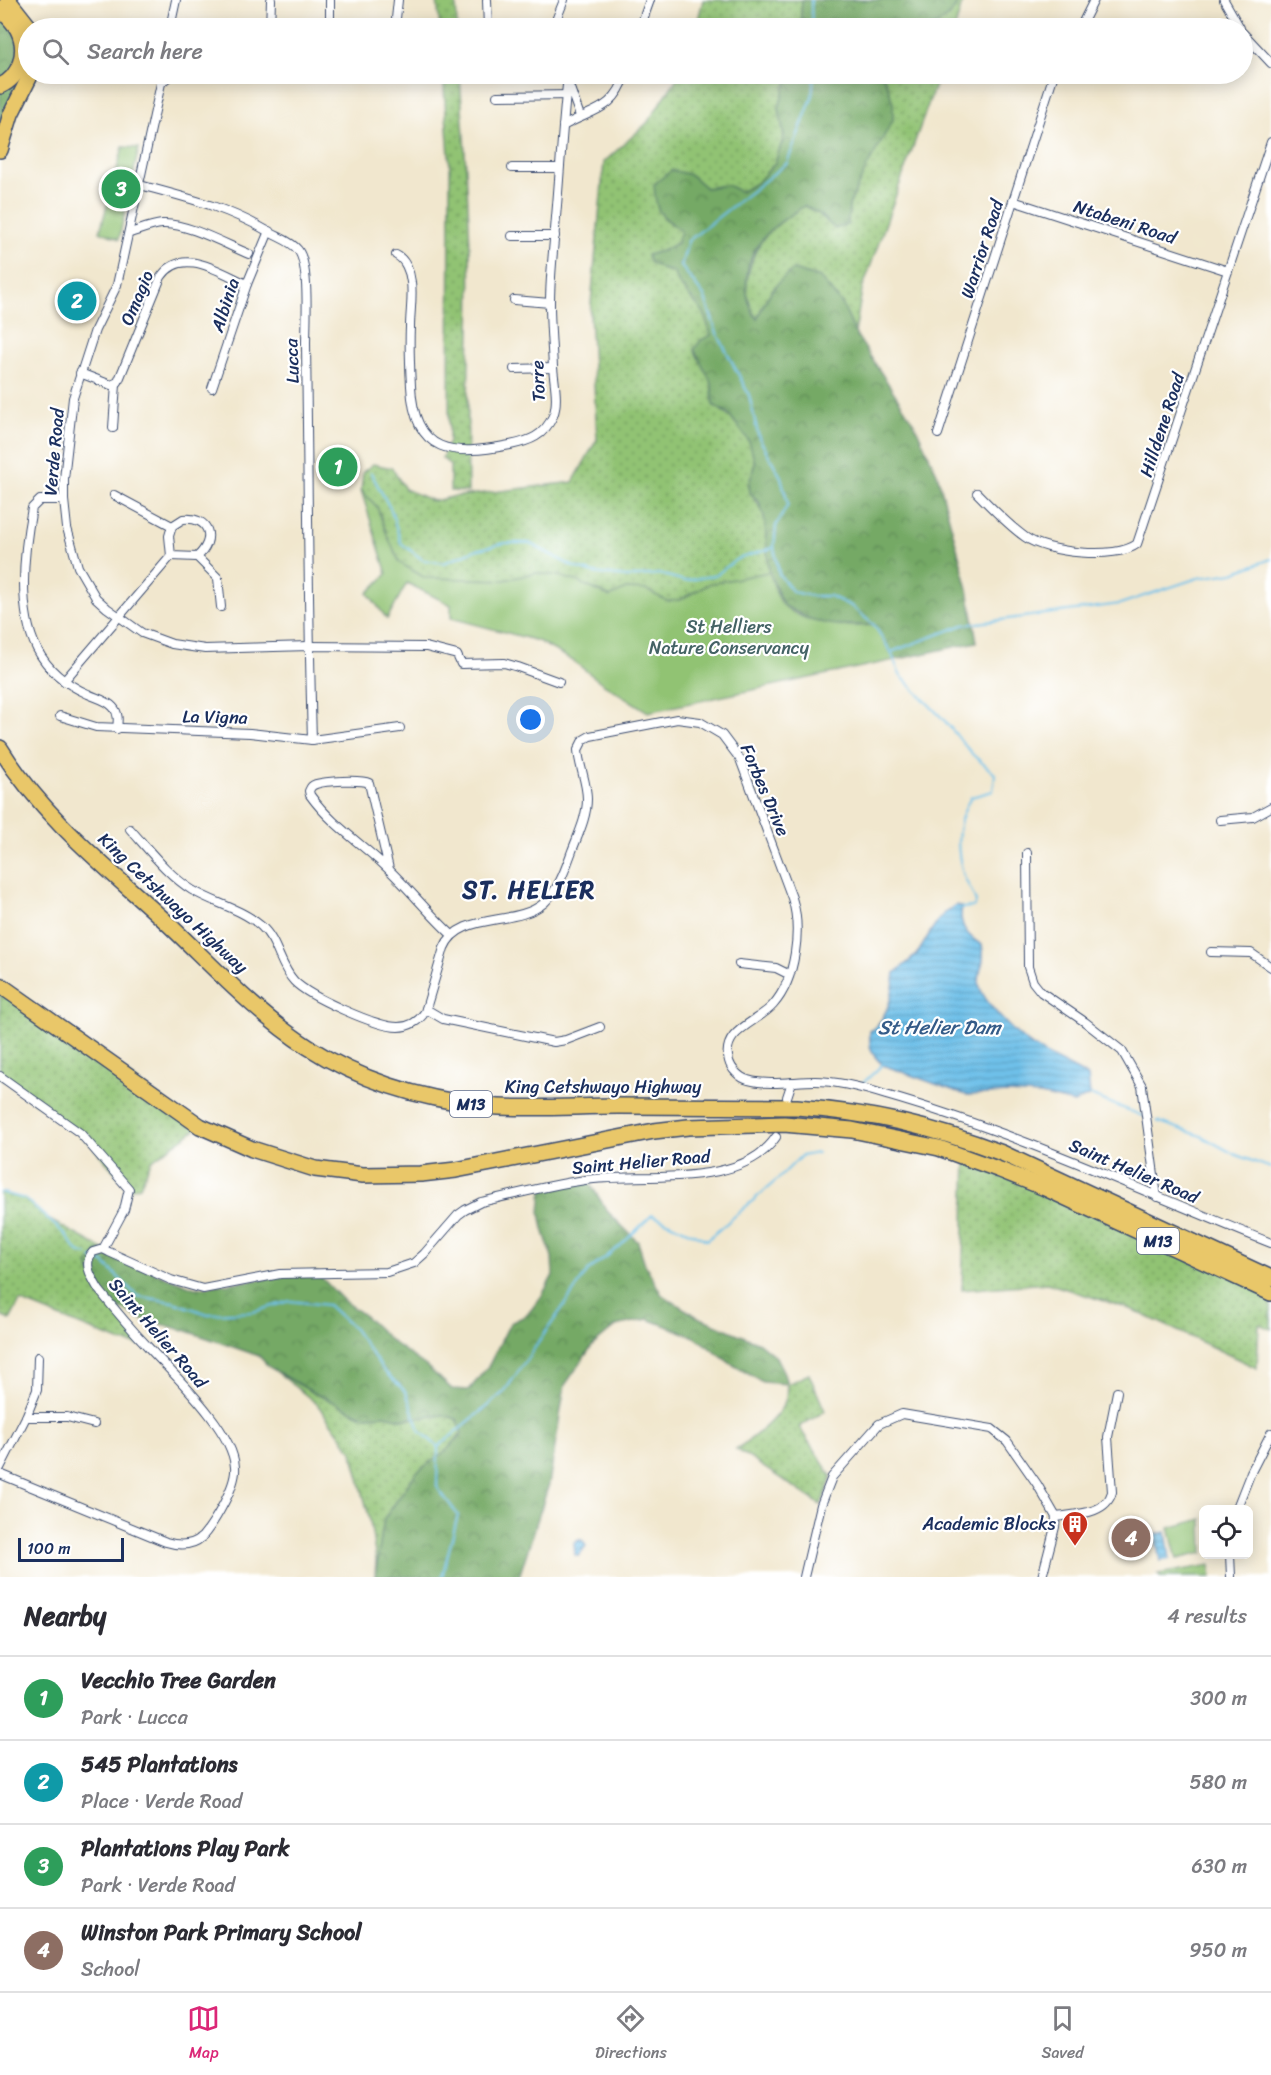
<!DOCTYPE html>
<meta charset="utf-8">
<style>
:root{--surface:#fff;--page:#f2f2f3;--text:#2b2b33;--muted:#7c7c81;--line:#e1e1e2;--accent:#db2777}
body{margin:0;font-family:Sriracha,sans-serif;background:var(--page);color:var(--text)}
.controls{position:absolute;right:18px;bottom:18px;display:grid;overflow:hidden;border-radius:9px;box-shadow:0 3px 15px #0003}
.controls button{width:54px;height:54px;display:grid;place-items:center;padding:0;border:0;border-bottom:2px solid var(--line);background:var(--surface);color:var(--text);font:30px sans-serif}
.scale{position:absolute;left:18px;bottom:15px;width:106px;box-sizing:border-box;padding-left:6px;border:3px solid #1b2f5e;border-top:0;font-size:16px;line-height:21px;white-space:nowrap;color:#1b2f5e;-webkit-text-stroke:4px #fff;paint-order:stroke}
.you{position:absolute;left:531px;top:720px;width:21px;height:21px;margin:-15px;border:4px solid #fff;border-radius:50%;background:#1a73e8;box-shadow:0 0 0 9px #1a73e833}
.badge{display:grid;place-items:center;width:39px;height:39px;border-radius:50%;background:var(--accent);color:#fff;font-size:20px;font-weight:700}
.pin{position:absolute;translate:-50% -50%;border:3px solid #fff;box-shadow:0 2px 6px #0006}
.list{margin:0;padding:0;list-style:none}
h2{display:flex;justify-content:space-between;align-items:center;height:78px;margin:0;padding:0 24px;font-size:26px}
h2 small{font-size:20px;font-weight:400;color:var(--muted)}
.list li{display:grid;grid-template-columns:39px 1fr auto;gap:18px;align-items:center;box-sizing:border-box;height:84px;padding:0 24px;border-top:2px solid var(--line)}
.list b{display:block;font-size:22px;white-space:nowrap}
.list p{margin:0;font-size:20px;white-space:nowrap;color:var(--muted)}
.list em{font-size:20px;font-style:normal;color:var(--muted)}
.icon{flex:none;width:33px;height:33px;fill:none;stroke:currentColor;stroke-width:2;stroke-linecap:round;stroke-linejoin:round}
.map{position:relative;flex:none;width:1271px;height:1577px;overflow:hidden}
.search{position:absolute;background:var(--surface);box-shadow:0 3px 15px #0003;left:18px;right:18px;top:18px;height:66px;display:flex;align-items:center;gap:15px;box-sizing:border-box;padding:0 21px;border-radius:33px;color:var(--muted);font-size:22px}
.sheet{height:414px;background:var(--surface)}
nav{display:flex;justify-content:space-around;align-items:center;box-sizing:border-box;height:84px;border-top:2px solid var(--line);background:var(--surface);font-size:16px;color:var(--muted)}
nav a{display:grid;justify-items:center;gap:3px}
nav .on{color:var(--accent)}
.map>svg:first-child{display:block}
</style>
<div class="map">
<svg width="1271" height="1577" viewBox="0 0 1271 1577">
<defs>
<pattern id="grass-dots" width="8" height="8" patternUnits="userSpaceOnUse" patternTransform="scale(1.5)"><rect width="8" height="8" fill="#91c373"/><path d="M2 2h.1M6 6h.1" fill="none" stroke="#769f62" stroke-width="1.8" stroke-linecap="round"/></pattern>
<pattern id="forest-crowns" width="20" height="18" patternUnits="userSpaceOnUse" patternTransform="scale(1.5)"><rect width="20" height="18" fill="#74a965"/><path d="M2 6a3 3 0 1 1 6 0M12 15a3 3 0 1 1 6 0" fill="none" stroke="#5e8a56"/></pattern>
<pattern id="water-rules" width="6" height="5" patternUnits="userSpaceOnUse" patternTransform="scale(1.5)"><rect width="6" height="5" fill="#6fc1ea"/><path d="M0 2.5h6" fill="none" stroke="#5a9dc1"/></pattern>
</defs>
<rect width="100%" height="100%" fill="#fff"/>
<filter id="ink" filterUnits="userSpaceOnUse"><feTurbulence type="fractalNoise" baseFrequency=".0167" numOctaves="2"/><feDisplacementMap in="SourceGraphic" scale="12" xChannelSelector="R" yChannelSelector="G"/><feConvolveMatrix kernelMatrix="1 2 1 2 8 2 1 2 1" color-interpolation-filters="sRGB"/></filter>
<filter id="wash" filterUnits="userSpaceOnUse"><feTurbulence type="fractalNoise" baseFrequency=".008" numOctaves="4" result="noise"/><feDisplacementMap in="SourceGraphic" scale="24" xChannelSelector="R" yChannelSelector="G"/><feGaussianBlur stdDeviation="1.35" result="paint"/><feColorMatrix in="noise" values="0 0 0 0 0 0 0 0 0 0 0 0 0 0 0 0 0 1.4 0 .05"/><feComposite in="paint" operator="in"/></filter>
<g filter="url(#wash)">
<rect width="100%" height="100%" fill="#f1e7ce"/>
<g fill="url(#grass-dots)" stroke="#567968" stroke-width="1.5">
<polygon points="437,0 456,0 457,28 440,28"/>
<polygon points="703,0 802,0 800,28 696,28"/>
<path d="M958 0H963L955 28H929C941 23 954 14 958 0Z"/>
<path d="M443 74H460C465 159 473 246 470 333 468 386 467 439 468 492L450 491V465L442 458 449 441 450 169Z"/>
<path d="M680 74H791L784 90 779 108 784 136 775 163 758 182 741 192 727 185 706 188 691 175 666 220 681 230 678 243 662 251 661 269 673 272 679 284 704 313 711 335 694 349 712 384 713 405C732 416 754 437 754 462 755 471 748 479 749 489 751 498 762 505 764 517 768 534 767 554 769 572L709 584 680 600 667 602 646 590 626 589 611 597 576 581 558 576 536 573 505 580 425 578 400 563 387 535 377 507 361 490 363 472 373 464 392 468 405 489 433 501 452 497 573 482 597 439 590 314 604 162 647 123Z"/>
<path d="M882 74H939L862 290 855 333 842 304 820 278 793 270C775 283 764 298 757 320 748 303 744 289 749 271 757 235 776 225 804 206L818 213 835 229 848 224 849 206 866 167 888 87Z"/>
<polygon points="0,985 200,1126 151,1161 140,1186 129,1189 88,1141 0,1076"/>
<polygon points="966,1157 1271,1293 1271,1329 1259,1324 1257,1368 1133,1310 1047,1283 962,1290"/>
<polygon points="0,1192 25,1199 48,1219 103,1249 89,1271 148,1347 121,1342 20,1301 10,1320 0,1316"/>
<polygon points="277,1372 314,1393 363,1416 386,1415 403,1419 444,1415 457,1419 463,1433 448,1449 416,1473 384,1519 375,1577 376,1560 370,1521 352,1451 317,1404"/>
<path d="M809 1374 825 1411 799 1427 832 1477 821 1505 736 1449C752 1439 781 1417 786 1398 787 1394 786 1388 787 1384Z"/>
</g>
<g fill="url(#forest-crowns)" stroke="#486c62" stroke-width="1.5">
<polygon points="0,0 14,0 28,28 28,74 0,150"/>
<path d="M802 0H958C954 14 941 23 929 28H800Z"/>
<path d="M791 74H882L888 87 893 103V120L867 167 849 205 848 224 835 229 818 213 804 206C789 216 772 226 761 241 744 262 741 297 757 319 766 298 774 283 793 270L820 278 842 304 855 333 914 423 937 473 968 589 977 642 895 660 874 625H831L807 618 783 605 769 572 764 516 759 502 750 493 749 484 755 463 749 441 728 413 713 405 712 384 694 349 701 340 711 335 704 313 679 284 673 272 661 269 649 262 647 255 662 251 677 243 681 231C658 213 656 214 654 184L672 170 691 175 706 188 727 185 741 192 758 182 775 163 784 136 779 108 784 90Z"/>
<polygon points="587,1179 608,1212 638,1242 645,1264 662,1295 696,1316 759,1343 776,1357 784,1373 787,1384 762,1382 730,1363 695,1337 648,1319 616,1326 592,1346 565,1385 549,1484 519,1577 375,1577 384,1519 416,1473 448,1449 462,1433 457,1419 444,1415 403,1419 386,1415 363,1416 314,1393 269,1367 259,1356 187,1331 141,1319 108,1302 88,1265 98,1250 195,1288 316,1272 344,1301 366,1317 391,1341 426,1366 452,1389 469,1390 489,1365 510,1323 527,1315 541,1297 553,1275 552,1257 543,1229 540,1213 542,1188"/>
</g>
<g fill="#91c373" stroke="#567968" stroke-width="1.5">
<polygon points="123,147 139,148 119,239 100,231"/>
<path d="M361 490 377 507 387 535 400 563 425 578 505 580 536 573 558 576 576 581 610 597 626 589 646 590 667 601 680 600 709 584 769 572C773 581 777 599 784 606 806 625 847 628 874 625L895 660 648 712 602 683 573 661 538 641 451 618V605L407 583 387 619 368 593 387 574Z"/>
<polygon points="1202,1519 1203,1553 1177,1559 1169,1528"/>
<polygon points="1210,1565 1212,1577 1160,1577 1158,1574"/>
</g>
<g fill="url(#water-rules)" stroke="#4578a4" stroke-width="1.5">
<path d="M957 905 962 907C958 925 967 936 982 945 986 965 979 965 979 981 978 998 1017 1036 1031 1045 1048 1057 1070 1066 1088 1077L1090 1095 1074 1103 1041 1095 1008 1093 966 1095 883 1065C870 1053 869 1048 870 1031 888 1019 893 994 895 973 902 966 913 960 919 951 931 933 937 914 957 905Z"/>
<polygon points="1166,1532 1170,1559 1160,1561 1155,1535"/>
<polygon points="579,1540 582,1540 586,1546 578,1556 575,1555 574,1543"/>
</g>
<g fill="none" stroke-linecap="round" stroke-linejoin="round">
<g stroke="#6fc1ea" stroke-width="2">
<polyline points="811,0 812,28"/>
<path d="M814 74 812 98 787 163 688 241 681 266 704 296 717 333 749 395 759 438 781 477 788 504 776 526 774 547 779 574 793 592 812 596H830L851 606 874 625 891 652 900 675 944 720 972 754 995 774 993 791 971 797C956 821 955 846 963 873 966 884 974 892 976 903L973 907 962 908"/>
<polyline points="371,473 391,510 401,543 423,560 444,563 475,550 505,543 529,543 574,567 594,573 627,577 660,574 685,581 716,575 737,559 773,548"/>
<polyline points="891,652 963,625 1120,604 1198,578 1233,573 1271,559"/>
<polyline points="861,1085 884,1063"/>
<polyline points="1090,1095 1143,1116"/>
<polyline points="1157,1121 1201,1136 1234,1154 1271,1168"/>
<polyline points="0,1192 25,1199 65,1234 78,1252 87,1255"/>
<polyline points="92,1258 104,1263 137,1296 173,1302 208,1314 253,1312 290,1301 328,1305 354,1329 384,1371 406,1392 419,1430 438,1447"/>
<polyline points="442,1577 458,1515 437,1487 438,1447 504,1392 588,1271 620,1246 652,1215 707,1240 778,1179 801,1156 818,1153"/>
</g>
</g>
</g>
<g filter="url(#ink)">
<g fill="none" stroke-linecap="round" stroke-linejoin="round">
<g stroke="#3b4b6f" stroke-width="10">
<g id="minor">
<polyline points="487,0 488,28"/>
<polyline points="1224,0 1240,28"/>
<polyline points="170,28 176,0"/>
<polyline points="270,28 271,0"/>
<polyline points="330,28 330,0"/>
<polyline points="395,28 398,0"/>
<polyline points="540,28 546,28"/>
<polyline points="553,28 564,0"/>
<polyline points="640,28 650,0"/>
<polyline points="1080,28 1094,0"/>
<polyline points="1242,32 1271,63"/>
<polyline points="163,74 117,285 95,330 73,398 64,479 64,500 67,528 78,567 96,598 107,608 142,633 172,644 205,649 309,646 426,647 457,655 461,664 504,663 518,667 559,682"/>
<polyline points="565,74 580,116"/>
<polyline points="161,83 172,74"/>
<polyline points="497,96 572,95"/>
<path d="M563 126C593 109 614 111 626 74"/>
<polyline points="512,168 559,168"/>
<polyline points="1013,201 1228,271"/>
<path d="M130 233C140 230 151 225 162 224 185 222 227 245 249 254"/>
<polyline points="512,236 555,236"/>
<path d="M396 255C405 259 410 272 411 282 413 296 410 313 410 327 409 347 410 367 411 386 414 455 453 456 510 445 530 441 544 436 553 416 559 401 554 382 553 367 552 346 550 324 550 303 550 274 554 245 556 217 560 173 562 129 567 85"/>
<polyline points="514,300 550,303"/>
<polyline points="514,369 553,368"/>
<path d="M80 373 111 385 118 382 161 277C182 245 221 273 247 284"/>
<polyline points="212,388 247,284 269,231"/>
<polyline points="113,428 116,384"/>
<polyline points="938,434 1054,74"/>
<path d="M977 493C992 508 1008 525 1025 537 1047 553 1116 560 1137 544L1271 142"/>
<polyline points="114,495 172,526"/>
<path d="M64 500H40L32 508C24 550 17 610 37 649 48 670 67 685 88 694 96 698 107 700 113 707 119 713 118 721 117 729"/>
<path d="M183 519C209 516 217 539 197 557L171 556 169 536 172 526Z"/>
<polyline points="197,557 218,578 221,607"/>
<polyline points="64,681 171,556"/>
<path d="M60 716 96 727 250 733 312 740C308 608 308 476 306 344 306 324 310 265 298 250 292 242 280 238 271 233 227 207 188 198 140 185"/>
<polyline points="312,740 400,728"/>
<polyline points="1220,820 1253,817 1271,807"/>
<path d="M130 829C149 850 168 875 192 890 214 903 242 909 261 926 278 941 279 965 294 981 309 997 377 1027 398 1027 409 1027 419 1021 425 1012L444 948C459 911 516 927 544 903 559 889 565 870 572 851 578 835 587 817 587 799 587 782 579 766 578 750L583 740 590 736 677 719 700 722 722 735 740 759 792 898C802 929 796 979 773 1005 758 1022 720 1031 729 1061 731 1069 740 1078 748 1080 769 1086 794 1081 815 1081 839 1081 864 1088 886 1095 1019 1133 1143 1192 1271 1243"/>
<polyline points="1027,853 1028,967 1033,982 1041,992 1085,1022 1122,1051 1142,1086 1157,1197"/>
<path d="M389 869 369 783C361 779 325 781 316 784 311 786 311 787 309 791L310 795C330 823 359 842 384 865 408 887 428 913 452 935"/>
<polyline points="1211,952 1251,953 1271,967"/>
<polyline points="739,964 776,968 788,974"/>
<polyline points="426,1009 443,1019 554,1042 566,1040 600,1027"/>
<polyline points="0,1076 80,1133 129,1189 124,1210 103,1249"/>
<polyline points="787,1097 792,1082"/>
<polyline points="26,1417 67,1417 94,1424"/>
<polyline points="0,1468 26,1417 37,1390 38,1357"/>
<path d="M0 1474 166 1542C179 1546 192 1546 202 1537 214 1523 237 1485 235 1467 233 1430 175 1376 150 1349 132 1330 115 1310 99 1290 92 1278 82 1264 93 1252L103 1249 109 1252 171 1280 203 1289 280 1274 387 1272 414 1263 424 1254 458 1215 465 1210 481 1202C515 1194 550 1185 585 1180 640 1172 741 1190 776 1137"/>
<polyline points="1236,1510 1251,1472 1271,1433"/>
<path d="M1056 1517C1075 1514 1106 1515 1112 1492L1108 1437 1117 1392"/>
<polyline points="1230,1554 1231,1577"/>
<polyline points="804,1577 821,1505 832,1477 879,1424 902,1414 992,1429 1007,1441 1037,1484 1056,1517 1055,1527 1042,1577"/>
</g>
</g>
<g stroke="#3b4b6f" stroke-width="18">
<g id="motorway">
<polyline points="8,0 30,28"/>
<path d="M0 8C6 15 14 22 18 30 28 50 21 77 0 86"/>
<polyline points="0,150 11,114 31,74"/>
<path d="M0 748C42 816 106 867 164 920 210 963 255 1013 308 1047 361 1081 421 1099 484 1106 528 1110 575 1106 619 1106 679 1106 738 1107 797 1107 873 1113 930 1126 1002 1153L1271 1278"/>
<polyline points="0,985 200,1126 252,1149 315,1169 363,1175 421,1174 456,1170 654,1131 688,1127 784,1124 852,1130 939,1148 1000,1170 1045,1188 1271,1293"/>
</g>
</g>
<use href="#minor" stroke="#fff" stroke-width="8"/>
<use href="#motorway" stroke="#e9c769" stroke-width="15"/>
</g>
</g>
<defs>
<g id="building-pin" transform="scale(1.35)"><path d="M0 17L-7.5 6A9.5 9.5 0 1 1 7.5 6Z" fill="#c8321e" stroke="#fff"/><path d="M-4-6H4V6H1V3H-1V6H-4ZM-2.5-4.3h1.7v1.8h-1.7ZM.8-4.3h1.7v1.8H.8ZM-2.5-1h1.7V.8h-1.7ZM.8-1h1.7V.8H.8Z" fill="#fff"/></g>
</defs>
<g fill-rule="evenodd">
<use href="#building-pin" x="1075" y="1524"/>
</g>
<g text-anchor="middle" stroke-width="4.5" stroke-linejoin="round" paint-order="stroke">
<g fill="#fff" stroke="#5f6d8e" stroke-width="1.5">
<rect x="450" y="1091" width="42" height="26" rx="4.5"/>
<rect x="1137" y="1228" width="42" height="26" rx="4.5"/>
</g>
<g font-size="16" font-weight="bold" fill="#1b2f5e">
<text x="471" y="1110">M13</text>
<text x="1158" y="1247">M13</text>
</g>
<g font-size="18" fill="#1b2f5e" stroke="#fff">
<text transform="translate(1125 222) rotate(18)" y="6">Ntabeni Road</text>
<text transform="translate(982 249) rotate(-72)" y="6">Warrior Road</text>
<text transform="translate(137 298) rotate(-67)" y="6">Omagio</text>
<text transform="translate(225 305) rotate(-72)" y="6">Albinia</text>
<text transform="translate(292 361) rotate(-92)" y="6">Lucca</text>
<text transform="translate(538 381) rotate(-92)" y="6">Torre</text>
<text transform="translate(1162 425) rotate(-72)" y="6">Hilldene Road</text>
<text transform="translate(54 452) rotate(-85)" y="6">Verde Road</text>
<text transform="translate(215 717) rotate(1)" y="6">La Vigna</text>
<text transform="translate(765 790) rotate(67)" y="6">Forbes Drive</text>
<text transform="translate(173 903) rotate(43)" y="6">King Cetshwayo Highway</text>
<text x="603" y="1093">King Cetshwayo Highway</text>
<text transform="translate(641 1162) rotate(-5)" y="6">Saint Helier Road</text>
<text transform="translate(1134 1171) rotate(23)" y="6">Saint Helier Road</text>
<text transform="translate(158 1333) rotate(49)" y="6">Saint Helier Road</text>
</g>
<g font-size="18" fill="#446365" stroke="#fff">
<text x="729" y="633">St Helliers<tspan x="729" dy="21">Nature Conservancy</tspan></text>
</g>
<g font-size="18" fill="#1b2f5e" stroke="#fff" text-anchor="end">
<text x="1056" y="1530">Academic Blocks</text>
</g>
<g font-size="20" font-style="italic" fill="#345b88" stroke="#fff">
<text x="939" y="1034">St Helier Dam</text>
</g>
<g font-size="24" font-weight="bold" letter-spacing="1.5" fill="#1b2f5e" stroke="#fff">
<text x="529" y="898">ST. HELIER</text>
</g>
</g>
</svg>
<div class="controls">
<button><svg class="icon" aria-label="locate" viewBox="0 0 24 24"><circle cx="12" cy="12" r="6"/><path d="M12 2v4M12 18v4M2 12h4M18 12h4"/></svg></button>
</div>
<div class="scale">100 m</div>
<div class="you"></div>
<div class="pin badge" style="left:338px;top:467px;background:#2e9e5b">1</div>
<div class="pin badge" style="left:77px;top:301px;background:#0f9aa8">2</div>
<div class="pin badge" style="left:121px;top:189px;background:#2e9e5b">3</div>
<div class="pin badge" style="left:1131px;top:1538px;background:#8d6e63">4</div>
<div class="search"><svg class="icon" aria-label="search" viewBox="0 0 24 24"><circle cx="10" cy="10" r="6"/><path d="M15 15l6 6"/></svg>Search here</div>
</div>
<section class="sheet">
<h2>Nearby<small>4 results</small></h2>
<ul class="list">
<li><span class="badge" style="background:#2e9e5b">1</span><div><b>Vecchio Tree Garden</b><p>Park · Lucca</p></div><em>300 m</em></li>
<li><span class="badge" style="background:#0f9aa8">2</span><div><b>545 Plantations</b><p>Place · Verde Road</p></div><em>580 m</em></li>
<li><span class="badge" style="background:#2e9e5b">3</span><div><b>Plantations Play Park</b><p>Park · Verde Road</p></div><em>630 m</em></li>
<li><span class="badge" style="background:#8d6e63">4</span><div><b>Winston Park Primary School</b><p>School</p></div><em>950 m</em></li>
</ul>
</section>
<nav>
<a class="on"><svg class="icon" aria-label="map" viewBox="0 0 24 24"><path d="M3 6l6-2 6 2 6-2v14l-6 2-6-2-6 2zM9 4v14M15 6v14"/></svg>Map</a>
<a><svg class="icon" aria-label="directions" viewBox="0 0 24 24"><path d="M12 3l9 9-9 9-9-9zM9 14v-3h6M13 9l2 2-2 2"/></svg>Directions</a>
<a><svg class="icon" aria-label="saved" viewBox="0 0 24 24"><path d="M7 4h10v16l-5-4-5 4z"/></svg>Saved</a>
</nav>
